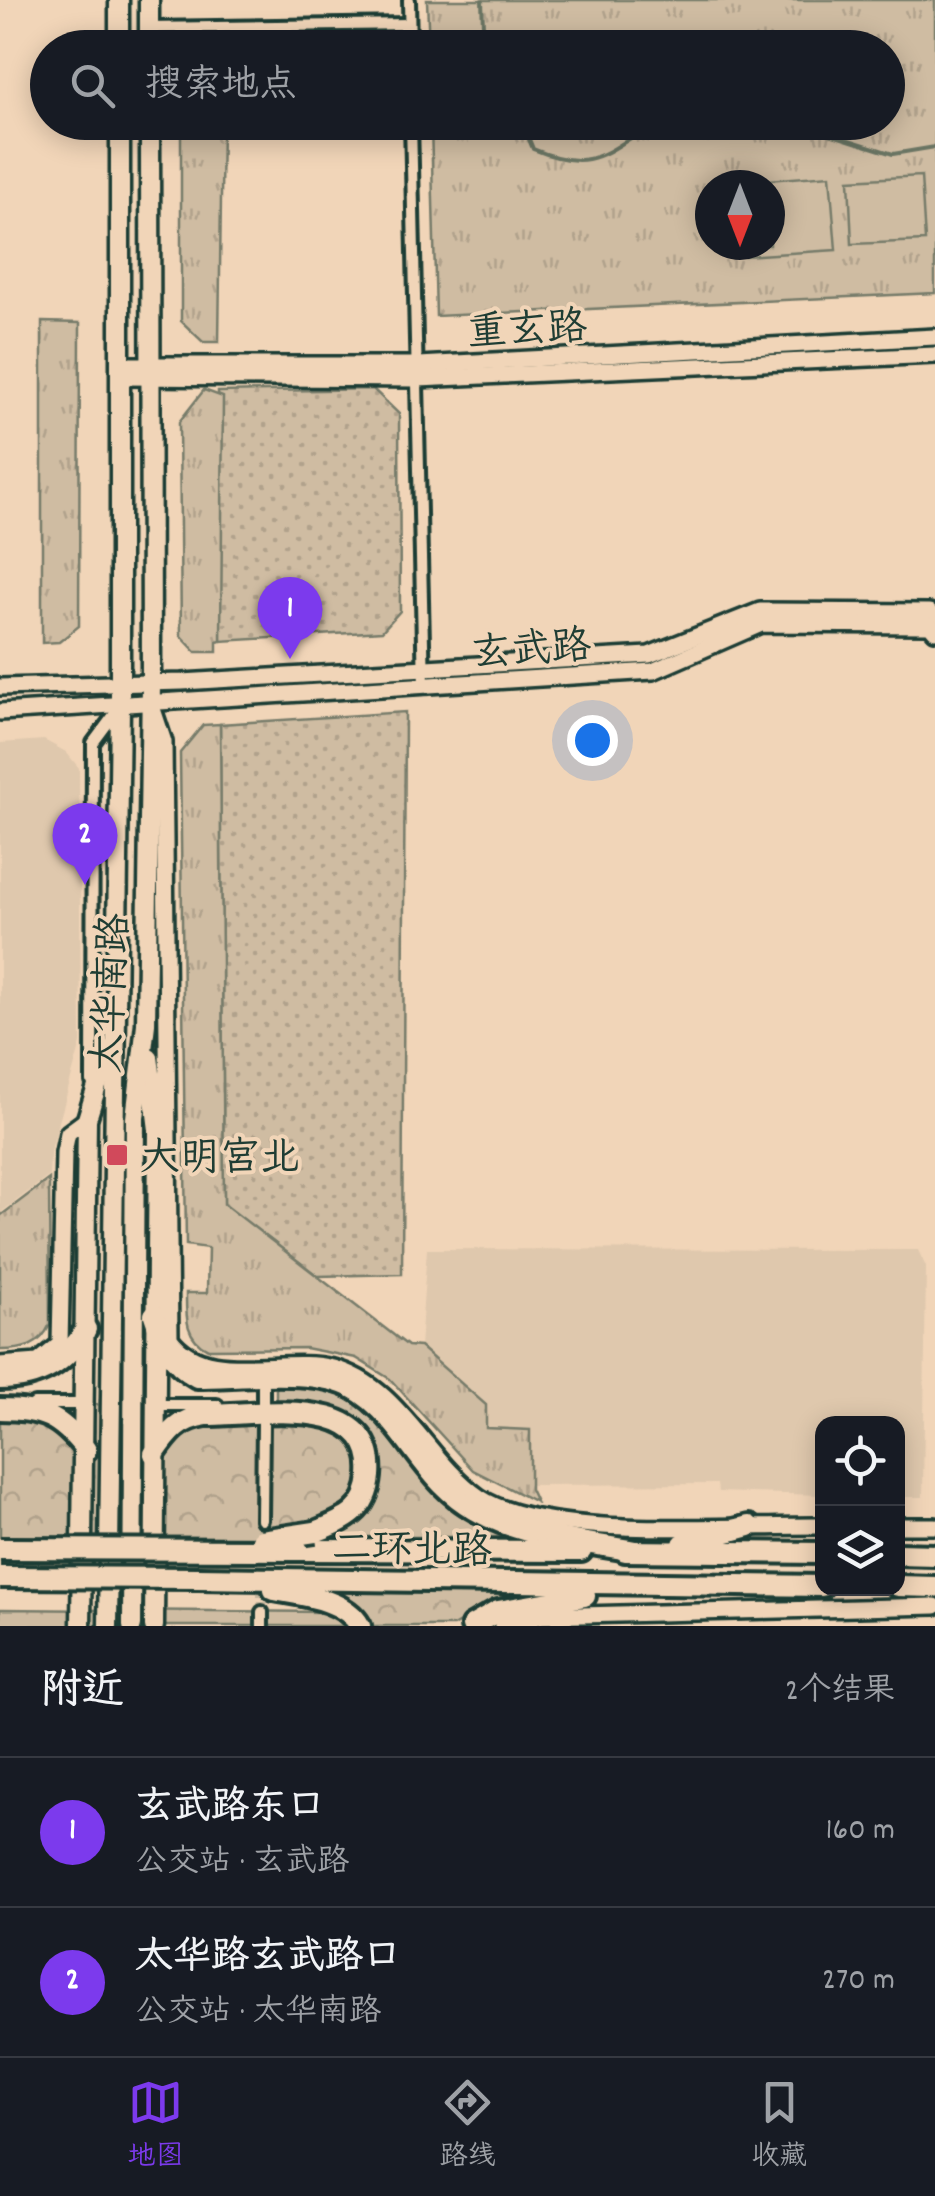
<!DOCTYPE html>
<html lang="zh">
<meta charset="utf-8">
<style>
:root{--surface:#171b24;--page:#20242c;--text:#f1f3f6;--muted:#9ea1a6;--line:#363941;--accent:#7c3aed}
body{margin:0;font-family:Dekko,"LXGW WenKai TC",sans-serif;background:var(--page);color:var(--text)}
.controls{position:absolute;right:30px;bottom:30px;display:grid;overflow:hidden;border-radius:20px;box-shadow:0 5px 25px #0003}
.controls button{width:90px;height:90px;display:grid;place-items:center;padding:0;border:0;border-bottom:2px solid var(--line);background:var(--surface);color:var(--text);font:50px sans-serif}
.compass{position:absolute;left:695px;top:170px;width:90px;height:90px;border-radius:50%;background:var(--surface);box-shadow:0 5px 25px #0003;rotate:180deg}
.you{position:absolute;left:592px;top:740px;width:35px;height:35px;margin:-25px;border:8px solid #fff;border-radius:50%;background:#1a73e8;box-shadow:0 0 0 15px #1a73e833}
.badge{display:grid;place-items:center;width:65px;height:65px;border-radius:50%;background:var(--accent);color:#fff;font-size:32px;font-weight:700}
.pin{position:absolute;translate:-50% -82px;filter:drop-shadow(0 2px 5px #0008)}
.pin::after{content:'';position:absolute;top:52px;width:35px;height:30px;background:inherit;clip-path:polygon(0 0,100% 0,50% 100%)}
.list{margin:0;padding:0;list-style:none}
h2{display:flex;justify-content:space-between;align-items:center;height:130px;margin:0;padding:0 40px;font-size:42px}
h2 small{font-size:32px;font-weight:400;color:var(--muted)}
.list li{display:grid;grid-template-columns:65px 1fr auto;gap:30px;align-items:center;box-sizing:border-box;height:150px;padding:0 40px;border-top:2px solid var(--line)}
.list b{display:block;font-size:38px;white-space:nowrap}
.list p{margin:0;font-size:32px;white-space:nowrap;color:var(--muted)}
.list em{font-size:32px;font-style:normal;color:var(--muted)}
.icon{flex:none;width:55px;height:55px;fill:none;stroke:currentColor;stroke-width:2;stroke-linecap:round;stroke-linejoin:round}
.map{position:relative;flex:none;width:935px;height:1626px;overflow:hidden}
.search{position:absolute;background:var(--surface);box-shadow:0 5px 25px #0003;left:30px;right:30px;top:30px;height:110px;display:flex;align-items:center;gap:25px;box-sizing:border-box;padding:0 35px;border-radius:55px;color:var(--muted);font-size:38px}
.sheet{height:430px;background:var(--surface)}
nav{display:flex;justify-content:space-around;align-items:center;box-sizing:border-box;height:140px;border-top:2px solid var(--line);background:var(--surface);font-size:28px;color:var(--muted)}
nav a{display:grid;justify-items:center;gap:5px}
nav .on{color:var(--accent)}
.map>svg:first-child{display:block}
</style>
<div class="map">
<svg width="935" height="1626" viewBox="0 0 935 1626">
<defs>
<pattern id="grass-dots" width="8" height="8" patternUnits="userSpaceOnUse" patternTransform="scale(2.5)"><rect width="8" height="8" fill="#cfbca2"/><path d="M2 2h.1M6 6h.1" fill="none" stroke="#b1a28c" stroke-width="1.8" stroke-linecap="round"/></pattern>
<pattern id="forest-crowns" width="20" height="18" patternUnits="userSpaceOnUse" patternTransform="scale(2.5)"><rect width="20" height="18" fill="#cfbca2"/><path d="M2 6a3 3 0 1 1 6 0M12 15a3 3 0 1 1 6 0" fill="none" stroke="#b1a28c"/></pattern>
<pattern id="park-tufts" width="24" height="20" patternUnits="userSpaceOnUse" patternTransform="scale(2.5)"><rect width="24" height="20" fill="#cfbca2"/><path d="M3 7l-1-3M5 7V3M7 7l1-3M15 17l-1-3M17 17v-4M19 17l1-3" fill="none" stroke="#b1a28c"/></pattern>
</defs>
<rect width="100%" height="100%" fill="#f1d5b8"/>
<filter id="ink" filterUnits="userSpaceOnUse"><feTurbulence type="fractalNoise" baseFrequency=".01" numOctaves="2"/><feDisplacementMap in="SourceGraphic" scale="20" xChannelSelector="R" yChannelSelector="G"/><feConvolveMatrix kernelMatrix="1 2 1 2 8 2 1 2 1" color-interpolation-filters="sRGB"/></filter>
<g filter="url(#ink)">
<g fill="#dfc8ad">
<polygon points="44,740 66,752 79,768 81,1043 50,1154 49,1176 0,1213 0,743"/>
<polygon points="427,1249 918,1250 926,1267 923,1497 898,1497 898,1424 822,1424 822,1495 718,1492 717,1484 530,1485 529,1430 485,1428 486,1405 420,1347"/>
</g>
<g fill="url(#grass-dots)" stroke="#777c6b" stroke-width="2.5">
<polygon points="373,389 399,414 400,611 382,631 221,641 218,392"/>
<polygon points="405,712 402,1274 318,1276 224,1205 220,724"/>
</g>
<g fill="url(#forest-crowns)" stroke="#777c6b" stroke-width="2.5">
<path d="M276 1386C378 1387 368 1424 431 1484 453 1504 484 1519 508 1537H0V1404L276 1405Z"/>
<polygon points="334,1591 508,1593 453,1626 0,1626 0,1609 326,1612"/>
</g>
<g fill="url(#park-tufts)" stroke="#777c6b" stroke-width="2.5" fill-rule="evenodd">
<path d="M427 0H935V293L436 316 431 123 888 122V48L429 47ZM710 185H770V245H710Z"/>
<polygon points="181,123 222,123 219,342 203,342 181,321"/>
<polygon points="42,322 80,323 79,626 59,642 42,643"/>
<polygon points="204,390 223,397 221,641 217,642 217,652 196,652 181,636 179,422"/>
<path d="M220 724 224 1204 408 1346 420 1347 486 1405V1428L530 1430V1489L536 1502 473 1470 390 1379 356 1358 305 1348 208 1349C185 1338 186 1317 186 1293H207L208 1248 186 1245 180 753 203 725Z"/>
<path d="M49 1179 50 1324C40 1347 23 1350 0 1350V1216Z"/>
</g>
<g fill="#cfbca2" stroke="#777c6b" stroke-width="2.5">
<polygon points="830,175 836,250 745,256 745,245 770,245 770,185 740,182"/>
<polygon points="921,176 925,241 852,244 849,180"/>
</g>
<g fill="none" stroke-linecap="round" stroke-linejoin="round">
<g stroke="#6b7463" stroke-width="4">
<polyline points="482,0 483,26 492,48"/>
<path d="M522 122 533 149C593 174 604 153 656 122"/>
<polyline points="792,122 893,154 935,147"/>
</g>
<g stroke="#c7b79e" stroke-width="10" stroke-dasharray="10 5" stroke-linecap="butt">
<polyline points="83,1404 156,1405"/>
<polyline points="262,1612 262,1520"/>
</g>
<g stroke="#1f3d34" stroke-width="18">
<g id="street">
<polyline points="409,0 410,48"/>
<polyline points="149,28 409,24"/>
<polyline points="411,122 424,687"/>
<polyline points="92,1082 93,743 119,708"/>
<polyline points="263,1386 263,1407"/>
<polyline points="34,1404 78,1404"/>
<polyline points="162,1405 217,1405"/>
<polyline points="262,1520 263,1423"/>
<polyline points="262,1626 262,1612"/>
</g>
</g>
<g stroke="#1f3d34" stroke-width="22">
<g id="secondary">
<polyline points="122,365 419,365 935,337"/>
<polyline points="122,377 418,379 935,355"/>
<polyline points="0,687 182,682 649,655 760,611 929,612 935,618"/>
<path d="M153 709 164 742 170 1338C205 1387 281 1355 333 1368 399 1385 427 1461 479 1497 543 1541 740 1525 822 1526"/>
<polyline points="0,712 653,671 761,624 930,625 935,631"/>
<polyline points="0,1365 38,1362 60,1344 64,1152 68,1133 87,1119"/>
<polyline points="898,1526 935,1526"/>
<polyline points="502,1626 542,1616 935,1606"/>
</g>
</g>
<g stroke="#1f3d34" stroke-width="25">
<g id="primary">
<polyline points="119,0 119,48"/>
<polyline points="149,0 149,48"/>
<polyline points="149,1057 158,1130 154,1626"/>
<polyline points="81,1626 87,1119 108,1050"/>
<polyline points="108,1626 120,707 120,122"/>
<polyline points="132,1626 135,1118 146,1024 151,684 150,122"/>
</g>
</g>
<g stroke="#1f3d34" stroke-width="28">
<g id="highway">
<path d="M154 1315C163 1343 170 1362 197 1377 238 1377 304 1369 342 1383 386 1398 412 1454 443 1485 493 1536 570 1539 635 1551"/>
<path d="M0 1379C40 1379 66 1363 86 1329"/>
<path d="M0 1409C42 1409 60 1416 86 1450"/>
<path d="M154 1454C169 1432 179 1419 206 1415 260 1415 377 1392 370 1476 367 1512 345 1520 315 1532"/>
<polyline points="683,1544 749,1526"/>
<polyline points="298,1550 581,1551"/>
<polyline points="625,1551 822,1553"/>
<polyline points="898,1554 935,1555"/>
<polyline points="198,1578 822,1586"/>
<polyline points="898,1586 935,1587"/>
<path d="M274 1590C302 1595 345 1599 360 1626"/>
<polyline points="472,1626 498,1611 585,1596"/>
</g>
</g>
<use href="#street" stroke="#f1d5b8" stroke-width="10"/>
<use href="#secondary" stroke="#f1d5b8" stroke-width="15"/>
<use href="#primary" stroke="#f1d5b8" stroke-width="18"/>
<use href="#highway" stroke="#f1d5b8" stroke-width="20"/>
<g stroke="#1f3d34" stroke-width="28" stroke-linecap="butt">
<g id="highway-bridge">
<polyline points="262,1540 315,1532"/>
<polyline points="0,1549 298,1550"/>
<polyline points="0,1577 198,1578"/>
</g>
</g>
<use href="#highway-bridge" stroke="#f1d5b8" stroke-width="20"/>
</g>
</g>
<rect fill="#d1495b" stroke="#f1d5b8" stroke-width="4" x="105" y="1143" width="24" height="24" rx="5"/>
<g text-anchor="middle" stroke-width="8" stroke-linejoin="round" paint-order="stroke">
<g font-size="40" fill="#1f3d34" stroke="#f1d5b8">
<text transform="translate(527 327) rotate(-3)" y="14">重玄路</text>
<text transform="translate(531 647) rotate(-4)" y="14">玄武路</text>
<text transform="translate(108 993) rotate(-87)" y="14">太华南路</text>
<text transform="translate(412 1547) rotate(1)" y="14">二环北路</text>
</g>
<g font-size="40" fill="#1f3d34" stroke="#f1d5b8" text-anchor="start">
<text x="140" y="1169">大明宫北</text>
</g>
</g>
</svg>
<div class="controls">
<button><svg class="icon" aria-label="locate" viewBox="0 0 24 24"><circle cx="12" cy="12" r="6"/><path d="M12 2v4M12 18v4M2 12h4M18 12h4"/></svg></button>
<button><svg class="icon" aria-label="layers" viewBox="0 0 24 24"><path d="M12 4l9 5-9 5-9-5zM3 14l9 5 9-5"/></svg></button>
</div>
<svg class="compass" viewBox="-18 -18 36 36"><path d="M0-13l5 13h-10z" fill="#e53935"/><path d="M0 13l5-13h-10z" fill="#9ea1a6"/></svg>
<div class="you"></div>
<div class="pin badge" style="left:290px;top:659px">1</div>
<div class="pin badge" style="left:85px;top:885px">2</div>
<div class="search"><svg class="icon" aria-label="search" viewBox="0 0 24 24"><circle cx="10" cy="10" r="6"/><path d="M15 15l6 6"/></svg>搜索地点</div>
</div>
<section class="sheet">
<h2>附近<small>2个结果</small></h2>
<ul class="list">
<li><span class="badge">1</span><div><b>玄武路东口</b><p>公交站 · 玄武路</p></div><em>160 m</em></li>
<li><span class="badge">2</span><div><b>太华路玄武路口</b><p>公交站 · 太华南路</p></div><em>270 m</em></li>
</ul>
</section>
<nav>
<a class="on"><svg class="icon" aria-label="map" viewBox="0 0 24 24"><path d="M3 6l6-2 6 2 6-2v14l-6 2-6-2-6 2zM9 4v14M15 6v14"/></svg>地图</a>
<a><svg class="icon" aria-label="directions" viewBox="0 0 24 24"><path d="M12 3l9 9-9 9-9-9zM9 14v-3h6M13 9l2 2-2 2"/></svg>路线</a>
<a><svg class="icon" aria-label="saved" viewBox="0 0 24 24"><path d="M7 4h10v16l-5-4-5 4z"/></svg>收藏</a>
</nav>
